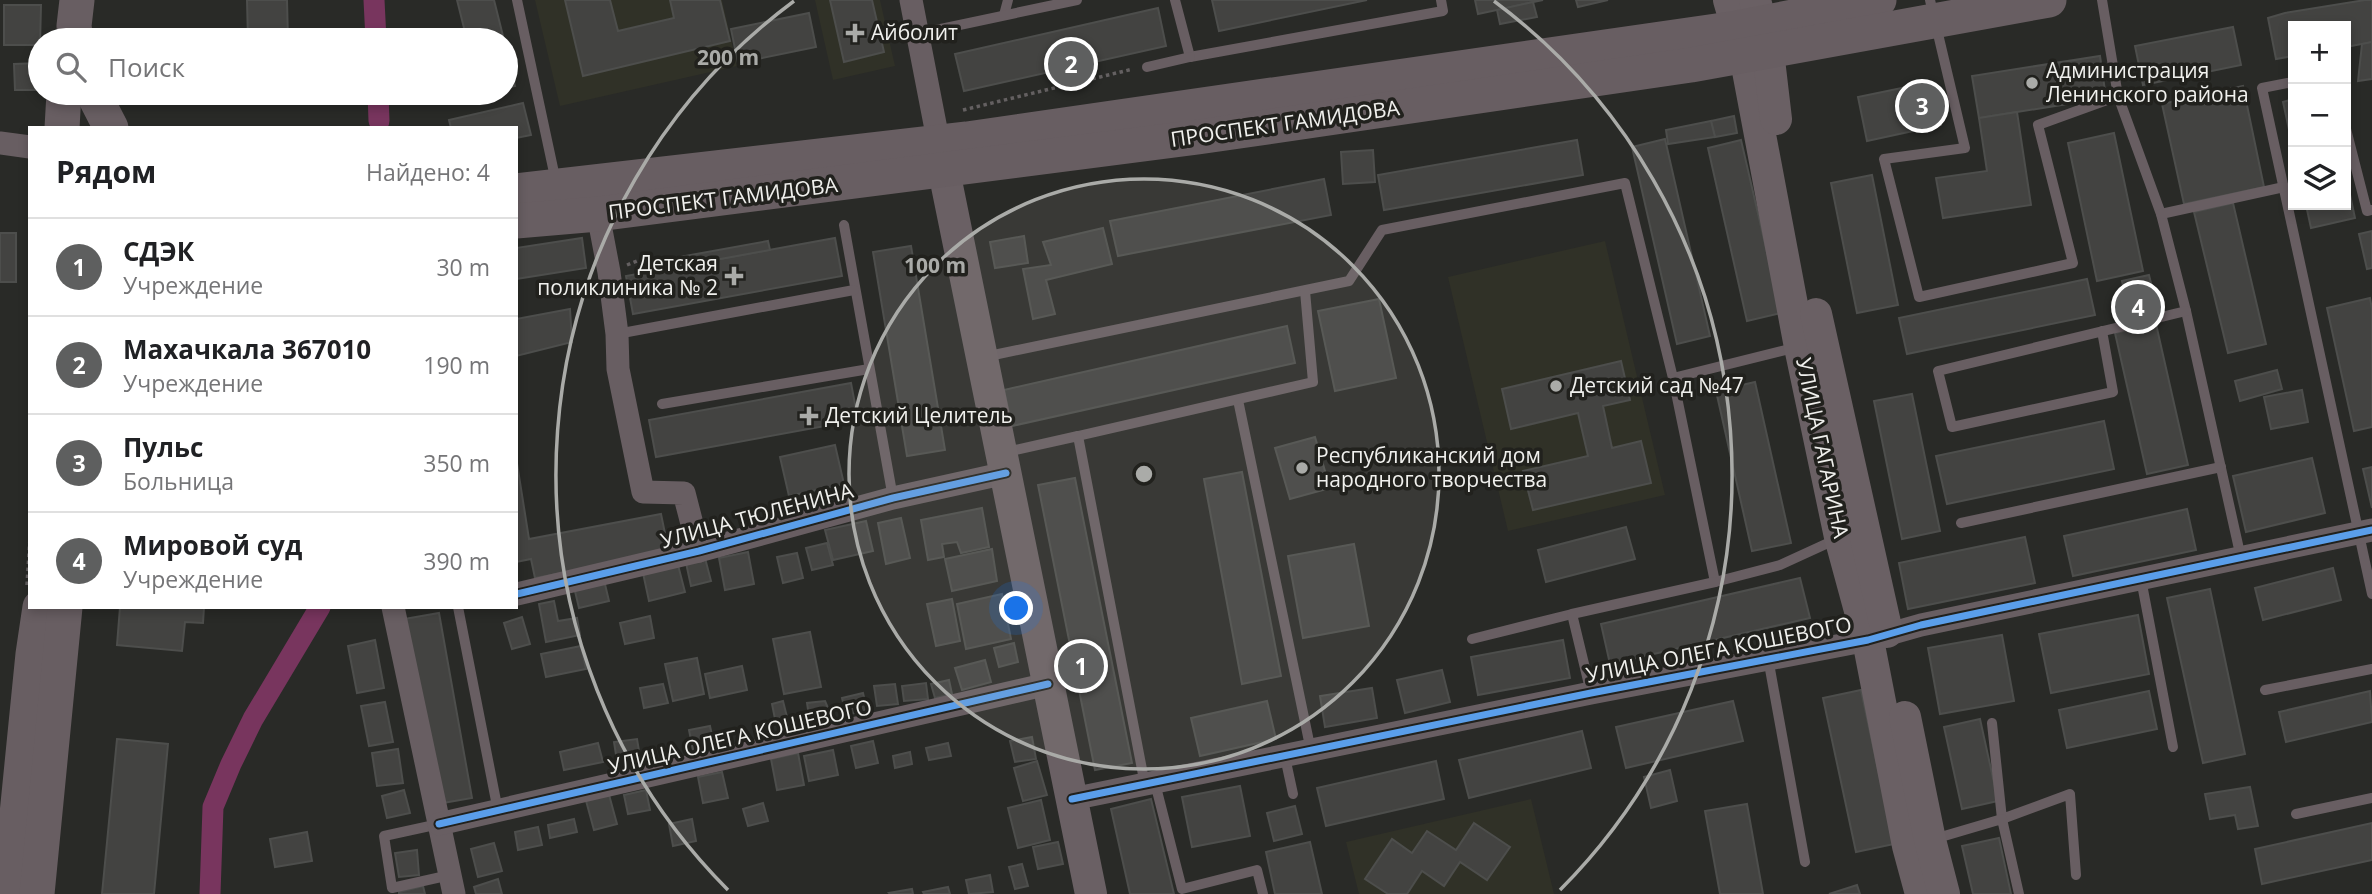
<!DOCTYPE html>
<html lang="ru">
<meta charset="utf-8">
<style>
:root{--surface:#fff;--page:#f2f2f2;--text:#202124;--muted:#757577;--line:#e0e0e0;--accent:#5e5f5f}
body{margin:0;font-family:"Open Sans",sans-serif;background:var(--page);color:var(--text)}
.controls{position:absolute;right:21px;top:21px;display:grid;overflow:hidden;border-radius:0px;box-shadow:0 4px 10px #0003}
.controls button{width:63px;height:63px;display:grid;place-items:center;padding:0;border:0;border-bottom:2px solid var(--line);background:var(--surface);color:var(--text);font:35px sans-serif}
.you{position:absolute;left:1017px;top:609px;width:24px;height:24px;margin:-18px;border:5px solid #fff;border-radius:50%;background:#1a73e8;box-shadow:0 0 0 10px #1a73e833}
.badge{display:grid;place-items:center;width:46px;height:46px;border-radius:50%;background:var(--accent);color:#fff;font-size:23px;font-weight:700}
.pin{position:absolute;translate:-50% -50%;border:4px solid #fff;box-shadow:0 2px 7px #0006}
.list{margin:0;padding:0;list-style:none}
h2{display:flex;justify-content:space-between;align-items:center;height:91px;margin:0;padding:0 28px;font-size:30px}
h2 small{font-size:23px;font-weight:400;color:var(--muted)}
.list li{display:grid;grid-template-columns:46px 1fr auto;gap:21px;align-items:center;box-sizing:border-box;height:98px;padding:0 28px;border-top:2px solid var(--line)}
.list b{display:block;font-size:26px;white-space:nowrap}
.list p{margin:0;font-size:23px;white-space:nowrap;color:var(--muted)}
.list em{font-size:23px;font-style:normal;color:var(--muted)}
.icon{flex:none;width:38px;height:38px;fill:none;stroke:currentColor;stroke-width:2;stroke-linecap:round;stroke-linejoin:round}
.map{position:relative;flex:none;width:2372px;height:894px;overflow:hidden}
.search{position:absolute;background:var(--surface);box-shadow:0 4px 10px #0003;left:28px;top:28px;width:490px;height:77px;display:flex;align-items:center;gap:18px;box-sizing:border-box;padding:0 24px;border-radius:38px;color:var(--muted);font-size:26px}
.panel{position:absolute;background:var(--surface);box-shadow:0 4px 10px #0003;left:28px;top:126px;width:490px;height:483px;border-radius:0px}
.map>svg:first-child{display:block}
</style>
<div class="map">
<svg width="2372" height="894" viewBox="0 0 2372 894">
<rect width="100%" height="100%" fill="#292a27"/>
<g fill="#303127">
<polygon points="535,0 722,0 737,66 560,106"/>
<polygon points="815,0 880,0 895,66 833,80"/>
<polygon points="1605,241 1665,495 1508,531 1448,277"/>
<polygon points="1531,799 1554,894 1359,894 1346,842"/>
</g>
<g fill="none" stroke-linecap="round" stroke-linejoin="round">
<g stroke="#78355e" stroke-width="21">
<polyline points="374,0 376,40"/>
<polyline points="378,93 379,121"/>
<polyline points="210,894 213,807 231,764 253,719 320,607"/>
</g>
</g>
<g fill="#434341" stroke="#4d4e4c" stroke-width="2">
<polygon points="247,0 287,0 288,40 248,40"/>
<polygon points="457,0 494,0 504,40 467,40"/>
<polygon points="565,0 610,0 618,31 674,18 670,0 720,0 730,41 583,76"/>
<polygon points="830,0 872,0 884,52 844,62"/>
<polygon points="1212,0 1367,0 1219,31"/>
<polygon points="1475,0 1543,0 1478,14"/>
<polygon points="1576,0 1608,0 1578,7"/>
<polygon points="2365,0 2372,0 2372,42 2346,47 2346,26 2293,26 2293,56 2276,59 2268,18 2285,13"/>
<polygon points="1533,2 1537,17 1500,24 1497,10"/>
<polygon points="4,5 41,5 40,45 4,45"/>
<polygon points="1158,8 1166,46 964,91 955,54"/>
<polygon points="809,13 816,47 738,63 731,29"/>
<polygon points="2233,27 2241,65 2143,85 2135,46"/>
<polygon points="2372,42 2372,79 2358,81 2362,44"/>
<polygon points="506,47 515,86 506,88"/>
<polygon points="2100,56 2106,98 1979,118 1972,76"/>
<polygon points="40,63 40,90 15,90 14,64"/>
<polygon points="1931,82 1941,125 1867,141 1858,97"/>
<polygon points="2243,86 2264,187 2184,204 2162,104"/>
<polygon points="2293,99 2293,148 2283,102"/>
<polygon points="523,103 531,135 516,138 516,128 451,128 449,120"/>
<polygon points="2017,112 2031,205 1943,218 1936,178 1987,171 1979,118"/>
<polygon points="1734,116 1737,133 1715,137 1711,121"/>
<polygon points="1711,121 1715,137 1668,144 1666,130"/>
<polygon points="2114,133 2143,271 2097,281 2068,143"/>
<polygon points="1665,139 1710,336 1677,344 1632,147"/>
<polygon points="1577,140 1583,175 1384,210 1378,175"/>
<polygon points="1741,140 1781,313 1747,321 1708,148"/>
<polygon points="1373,150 1375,182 1343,184 1341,152"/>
<polygon points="1872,175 1898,305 1857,313 1831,183"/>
<polygon points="2346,176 2355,218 2311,228 2306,205 2346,205"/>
<polygon points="1324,179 1331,215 1118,256 1110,221"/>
<polygon points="2233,203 2266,344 2228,353 2194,212"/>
<polygon points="1103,228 1112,264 1046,280 1055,314 1033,319 1023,269 1051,265 1043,242"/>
<polygon points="2372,231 2372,268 2367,269 2359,234"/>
<rect x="0" y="233" width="16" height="49"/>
<polygon points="1024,236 1028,263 995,268 990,242"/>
<polygon points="582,238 586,268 516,279 516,248"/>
<polygon points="835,238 842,276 633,314 626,276"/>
<polygon points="768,241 770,250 676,267 674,258"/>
<polygon points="911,246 945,450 907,456 873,252"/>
<polygon points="2149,275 2158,312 2130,318 2122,281"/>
<polygon points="2087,279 2095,315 1907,354 1899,318"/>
<polygon points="2370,298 2372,309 2372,427 2354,431 2327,308"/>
<polygon points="1379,299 1396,378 1335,391 1318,311"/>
<polygon points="570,309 572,342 516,356 516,319"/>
<polygon points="2156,324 2188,465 2147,474 2115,333"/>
<polygon points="1287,326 1295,363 1012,426 1004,390"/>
<polygon points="1621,361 1630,400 1603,406 1612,448 1641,441 1651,483 1533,510 1523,471 1588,456 1578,413 1511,429 1502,389"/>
<polygon points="2277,370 2282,389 2240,401 2235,381"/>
<polygon points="1755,382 1791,543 1752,551 1716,391"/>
<polygon points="851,383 858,420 656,457 649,420"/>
<polygon points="2302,390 2308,422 2271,429 2264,397"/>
<polygon points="1912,394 1940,531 1902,539 1874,401"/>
<polygon points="2104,421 2114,469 1947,504 1936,456"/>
<polygon points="1315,437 1330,488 1290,499 1275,448"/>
<polygon points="835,445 844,484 789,496 780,457"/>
<polygon points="516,457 529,539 661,514 669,553 535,578 531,559 516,562"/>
<polygon points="2312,458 2325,513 2246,532 2233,476"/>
<polygon points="2372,467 2372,508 2363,469"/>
<polygon points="1242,472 1281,676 1242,684 1204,479"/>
<polygon points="1075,478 1132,763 1095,770 1038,485"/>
<polygon points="982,508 989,547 961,553 957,542 942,544 944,557 928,560 921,520"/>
<polygon points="2187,509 2196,550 2073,576 2064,536"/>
<polygon points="901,518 910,558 886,564 878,523"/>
<polygon points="866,521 873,551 833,560 825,530"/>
<polygon points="1626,527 1635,559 1546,582 1538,550"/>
<polygon points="2025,537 2035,583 1908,609 1899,563"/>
<polygon points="827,543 833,565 812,570 806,548"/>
<polygon points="1354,544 1369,626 1303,638 1288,556"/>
<polygon points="992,549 997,581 952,591 945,559"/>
<polygon points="748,552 754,584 725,590 719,558"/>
<polygon points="797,553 803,578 783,583 777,557"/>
<polygon points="705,558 711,581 691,586 686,563"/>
<polygon points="678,565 685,592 649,601 643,573"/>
<polygon points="2333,568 2341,600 2263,620 2255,588"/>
<polygon points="1800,578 1810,618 1610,664 1601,624"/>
<polygon points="604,580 609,601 579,608 574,587"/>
<polygon points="2210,589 2245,754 2203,763 2167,598"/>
<polygon points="1002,594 1011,639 966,649 957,604"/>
<polygon points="952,599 960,641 936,646 927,604"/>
<polygon points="554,601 558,621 577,618 580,635 546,642 539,604"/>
<polygon points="120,607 204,607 203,623 185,622 182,651 117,645"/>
<polygon points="439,613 472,798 437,804 404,619"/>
<polygon points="2138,615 2149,674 2051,693 2039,634"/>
<polygon points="650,616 654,638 625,644 620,623"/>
<polygon points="522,617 530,644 512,649 504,623"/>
<polygon points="810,632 821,687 784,694 773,639"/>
<polygon points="2002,635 2014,701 1940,714 1928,648"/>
<polygon points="375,640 384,688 357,693 348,646"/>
<polygon points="1563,640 1570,678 1478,695 1471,657"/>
<polygon points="1014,643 1018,662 999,667 994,648"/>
<polygon points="581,646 586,669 546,677 541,654"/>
<polygon points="697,658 704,694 673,701 665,664"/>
<polygon points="985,660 991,682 962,690 955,668"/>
<polygon points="742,666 747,690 710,698 705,674"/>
<polygon points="1442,670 1450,702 1405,713 1397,680"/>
<polygon points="949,680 952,694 935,698 931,684"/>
<polygon points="926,683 928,699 904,701 902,686"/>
<polygon points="663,684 668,703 644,708 640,688"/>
<polygon points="895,684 898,704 877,706 874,686"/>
<polygon points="1372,688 1377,718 1325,727 1320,696"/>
<polygon points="1861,690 1894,844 1856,852 1823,698"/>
<polygon points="2149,691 2157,729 2067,748 2059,710"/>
<polygon points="2370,691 2372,722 2286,742 2279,712"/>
<polygon points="863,693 867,710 846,715 842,698"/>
<polygon points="783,701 788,721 776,724 772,704"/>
<polygon points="825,701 833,720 810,723 807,703"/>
<polygon points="1267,701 1276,739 1200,756 1191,718"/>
<polygon points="1733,701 1743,741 1626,768 1616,727"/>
<polygon points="385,702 393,742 369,746 361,706"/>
<polygon points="1980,719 1998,801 1962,809 1944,727"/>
<polygon points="710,726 714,745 693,750 689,730"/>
<polygon points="1582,731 1591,768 1469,798 1459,760"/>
<polygon points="1032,737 1036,759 1015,762 1010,741"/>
<polygon points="117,739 168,744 154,894 102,894"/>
<polygon points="637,739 640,757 617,761 614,742"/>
<polygon points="873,741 878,763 856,768 851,746"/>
<polygon points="598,743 603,762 564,770 560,752"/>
<polygon points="948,743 951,756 929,760 926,748"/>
<polygon points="398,749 403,783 377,786 372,753"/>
<polygon points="833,750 838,775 809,781 804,756"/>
<polygon points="910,752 912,764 895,768 893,756"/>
<polygon points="798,753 804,785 777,790 771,759"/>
<polygon points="1037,761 1047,795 1023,801 1014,768"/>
<polygon points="1436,761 1444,799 1326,826 1317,788"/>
<polygon points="1670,770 1677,801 1651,808 1644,777"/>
<polygon points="722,772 728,798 703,803 698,777"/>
<polygon points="1240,786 1250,836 1192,847 1182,797"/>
<polygon points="2250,787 2258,826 2238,829 2235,815 2210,819 2205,794"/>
<polygon points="404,790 410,813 387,818 382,796"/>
<polygon points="646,790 650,810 628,814 624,795"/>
<polygon points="608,791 617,824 594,830 585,797"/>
<polygon points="1151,799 1174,894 1130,894 1111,809"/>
<polygon points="1041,800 1050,840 1018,848 1008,808"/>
<polygon points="763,803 768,821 748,826 743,809"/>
<polygon points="1747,804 1763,894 1720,894 1705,811"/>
<polygon points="1295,806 1302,834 1274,841 1267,813"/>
<polygon points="574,819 577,832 550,838 548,825"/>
<polygon points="692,819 696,841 673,846 669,824"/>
<polygon points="1474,823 1510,847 1487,880 1460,862 1444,886 1422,871 1407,894 1388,894 1365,879 1392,839 1412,853 1427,831 1456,850"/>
<polygon points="2372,823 2372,860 2262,884 2255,849"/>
<polygon points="538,827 542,845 518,850 515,832"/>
<polygon points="307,832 312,861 275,867 270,839"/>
<polygon points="1999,838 2011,894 1973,894 1962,846"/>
<polygon points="1058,842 1063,864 1038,869 1033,847"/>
<polygon points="1310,842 1322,894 1275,894 1266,852"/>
<polygon points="494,843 502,871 478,877 471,849"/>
<polygon points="417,850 419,875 399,877 395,853"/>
<polygon points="1022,864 1028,886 1015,889 1009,867"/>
<polygon points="990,875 993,892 969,894 966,880"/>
<polygon points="498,879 502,894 476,894 474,887"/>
<polygon points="1857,885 1860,894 1829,894"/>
<polygon points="423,886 425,894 399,894 399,892"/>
<polygon points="948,887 950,894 924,894 923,892"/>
<polygon points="912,889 913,894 890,894 889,893"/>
</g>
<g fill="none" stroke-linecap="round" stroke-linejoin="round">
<g stroke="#646061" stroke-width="3.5" stroke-dasharray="3.5 3.5" stroke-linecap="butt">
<polyline points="963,110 1133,69"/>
<polyline points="30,226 30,313"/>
<polyline points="627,265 637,261"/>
<polyline points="27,585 30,537"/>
</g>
<g stroke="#685e62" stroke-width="10">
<polyline points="517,0 556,182"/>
<polyline points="1175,0 1190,57 1443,11 1441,0"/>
<polyline points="1930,0 1965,148 1884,159 1919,297 2073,263 2038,125 2118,96"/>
<polyline points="2102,0 2118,96 2161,214 2186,311 2241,558"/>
<polyline points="1004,15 1008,0"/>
<polyline points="917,34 1077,0"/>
<polyline points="1147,67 1190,57"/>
<polyline points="2293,82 2262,88 2372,594"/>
<polyline points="2346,129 2367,211 2372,210"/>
<polyline points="2161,214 2284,187"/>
<polyline points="844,225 893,498"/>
<polyline points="2102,331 2113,392 1952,427 1938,371 2186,311"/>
<polyline points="617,334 854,290"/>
<polyline points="984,357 1349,281 1382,230 1625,183 1673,378 1798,347"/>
<polyline points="1673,378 1715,582 1780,565 1839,538"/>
<polyline points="1238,400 1311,751"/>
<polyline points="662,404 869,369"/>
<polyline points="1078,436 1313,382 1305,291"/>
<polyline points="1006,452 1078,436 1145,785"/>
<polyline points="1961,523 2221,467"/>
<polyline points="2141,579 2173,747"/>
<polyline points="458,607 498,811"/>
<polyline points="1472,639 1572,614"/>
<polyline points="1768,658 1805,862"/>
<polyline points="2265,690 2372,669"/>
<polyline points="1591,693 1572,614 1715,582"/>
<polyline points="1992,723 2002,819 2070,794 2076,875"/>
<polyline points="1285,757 1293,794"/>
<polyline points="1155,783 1182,889 1257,870 1263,894"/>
<polyline points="2296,814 2372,798"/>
<polyline points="439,824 384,836 392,888 450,875"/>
<polyline points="1934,839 2002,819 2019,894"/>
</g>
<g stroke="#685e62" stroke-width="23">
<polyline points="911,0 941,155"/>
<polyline points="0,143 30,147"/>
<polyline points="598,214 609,272 617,334 618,369 643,492 684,493 699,551"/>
<polyline points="517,594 699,551 893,498 1006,473"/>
<polyline points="393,607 454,894"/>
<polyline points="1072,799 1591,693 1868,640 1921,625 2372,530"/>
<polyline points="439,824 1048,684"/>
</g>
<g stroke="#6a6064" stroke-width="32">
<polyline points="1729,0 1745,55 1800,347 1840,537 1868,640 1908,846 1921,894"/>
<polyline points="1755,0 1768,51 1776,119"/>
<polyline points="944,171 1091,894"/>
<polyline points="1816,314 1887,632"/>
<polyline points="1905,717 1930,840 1944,894"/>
</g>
<g stroke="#685e62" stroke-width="35">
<polyline points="76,40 74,26 77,0"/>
<polyline points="93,93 111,128"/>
<polyline points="62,128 64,93"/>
<polyline points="516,191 967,139 1737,28 1879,0"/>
<polyline points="516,221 598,214 1198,137 1691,65 2049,0"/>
<polyline points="9,894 33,654 40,607"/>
<polyline points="37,894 65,607"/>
</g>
<g stroke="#21211d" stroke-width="11">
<g id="cycleway">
<polyline points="517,594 699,551 893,498 1006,473"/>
<polyline points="1072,799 1591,693 1868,640 1921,625 2372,530"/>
<polyline points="439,824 1048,684"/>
</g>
</g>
<use href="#cycleway" stroke="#5a9eea" stroke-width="7"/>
</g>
<circle cx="1144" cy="474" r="295" fill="#aaaba8" fill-opacity=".12"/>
<g fill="none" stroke="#aaaba8" stroke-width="3.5">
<circle cx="1144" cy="474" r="295"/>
<path d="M728 890A589 589 0 0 1 794 1M1494 1A589 589 0 0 1 1560 890"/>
</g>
<g fill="#aaaba8" stroke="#21211d" stroke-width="2.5">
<path d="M851.5 22.5h7v7h7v7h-7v7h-7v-7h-7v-7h7z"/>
<circle cx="2032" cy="83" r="7"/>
<path d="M730.5 265.5h7v7h7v7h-7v7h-7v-7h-7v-7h7z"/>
<circle cx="1556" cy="386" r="7"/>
<path d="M805.5 405.5h7v7h7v7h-7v7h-7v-7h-7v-7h7z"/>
<circle cx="1302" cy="468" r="7"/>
</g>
<g text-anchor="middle" stroke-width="7" stroke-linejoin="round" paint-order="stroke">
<g font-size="21" fill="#f0f0ed" stroke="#21211d" text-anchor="start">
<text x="871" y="40">Айболит</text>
<text x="2046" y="78">Администрация<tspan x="2046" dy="24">Ленинского района</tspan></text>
<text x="718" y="271" text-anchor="end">Детская<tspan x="718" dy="24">поликлиника № 2</tspan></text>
<text x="1570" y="393">Детский сад №47</text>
<text x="825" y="423">Детский Целитель</text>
<text x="1316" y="463">Республиканский дом<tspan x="1316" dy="24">народного творчества</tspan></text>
</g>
<g font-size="21" fill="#f0f0ed" stroke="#21211d">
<text transform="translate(1285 124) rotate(-8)" y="7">ПРОСПЕКТ ГАМИДОВА</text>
<text transform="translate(723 199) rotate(-7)" y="7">ПРОСПЕКТ ГАМИДОВА</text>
<text transform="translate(1822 448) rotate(78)" y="7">УЛИЦА ГАГАРИНА</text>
<text transform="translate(757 516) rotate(-15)" y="7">УЛИЦА ТЮЛЕНИНА</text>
<text transform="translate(1719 650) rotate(-11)" y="7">УЛИЦА ОЛЕГА КОШЕВОГО</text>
<text transform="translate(740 737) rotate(-13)" y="7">УЛИЦА ОЛЕГА КОШЕВОГО</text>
</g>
</g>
<circle cx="1144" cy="474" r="10" fill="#aaaba8" stroke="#21211d" stroke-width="3.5"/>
<g font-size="21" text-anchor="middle" font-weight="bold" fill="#aaaba8" stroke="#21211d" stroke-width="7" stroke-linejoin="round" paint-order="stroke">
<text x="728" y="65">200 m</text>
<text x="935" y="273">100 m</text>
</g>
</svg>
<div class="controls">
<button>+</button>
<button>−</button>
<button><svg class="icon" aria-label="layers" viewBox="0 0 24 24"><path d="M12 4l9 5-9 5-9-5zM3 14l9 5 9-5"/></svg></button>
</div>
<div class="you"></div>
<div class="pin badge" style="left:1081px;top:666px">1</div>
<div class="pin badge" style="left:1071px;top:64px">2</div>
<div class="pin badge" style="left:1922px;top:106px">3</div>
<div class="pin badge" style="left:2138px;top:307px">4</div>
<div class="search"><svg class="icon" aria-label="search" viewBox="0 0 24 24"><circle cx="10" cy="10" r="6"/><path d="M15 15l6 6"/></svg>Поиск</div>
<section class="panel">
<h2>Рядом<small>Найдено: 4</small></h2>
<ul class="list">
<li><span class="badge">1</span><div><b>СДЭК</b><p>Учреждение</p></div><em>30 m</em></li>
<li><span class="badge">2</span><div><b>Махачкала 367010</b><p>Учреждение</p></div><em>190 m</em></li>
<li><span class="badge">3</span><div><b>Пульс</b><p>Больница</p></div><em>350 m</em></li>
<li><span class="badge">4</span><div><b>Мировой суд</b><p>Учреждение</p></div><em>390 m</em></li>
</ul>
</section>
</div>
